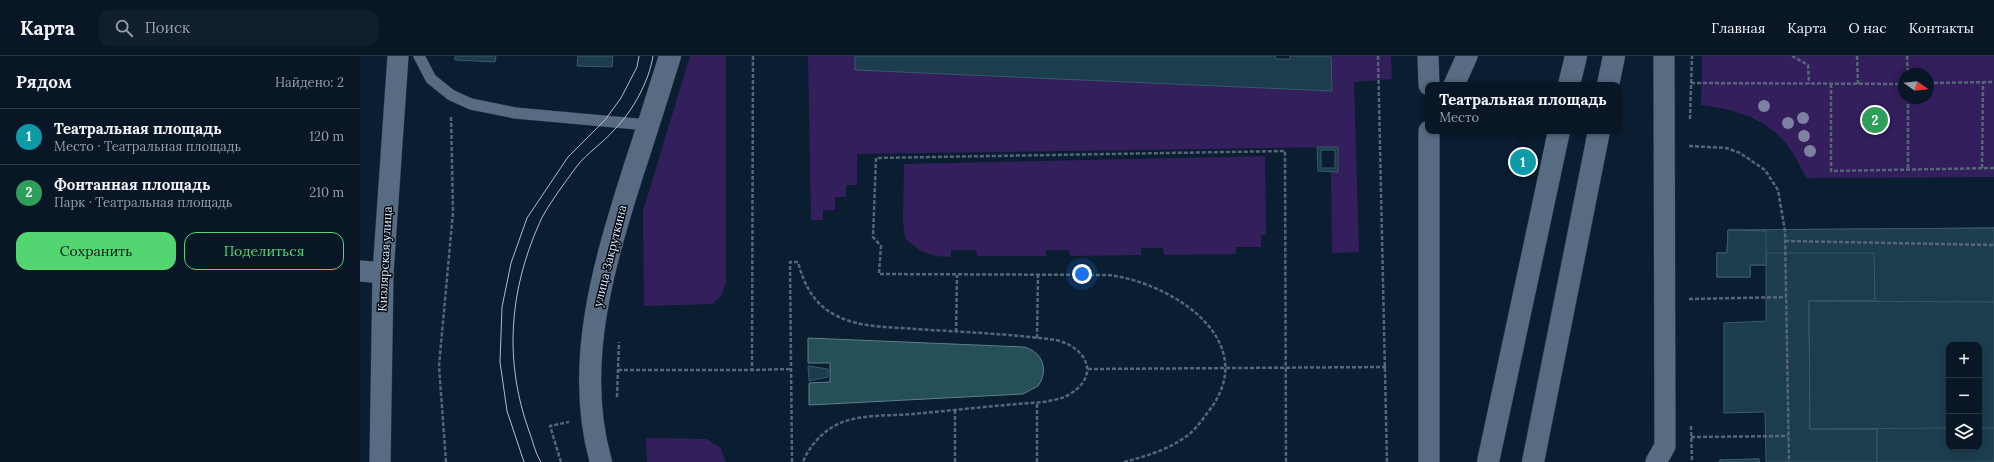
<!DOCTYPE html>
<html lang="ru">
<meta charset="utf-8">
<style>
:root{--surface:#081625;--page:#111f2d;--text:#f1f3f6;--muted:#989fa7;--line:#293542;--accent:#53d672}
body{margin:0;font-family:Lora,serif;background:var(--page);color:var(--text)}
.controls{position:absolute;right:12px;bottom:12px;display:grid;overflow:hidden;border-radius:8px;box-shadow:0 2px 6px #0003}
.controls button{width:36px;height:36px;display:grid;place-items:center;padding:0;border:0;border-bottom:1px solid var(--line);background:var(--surface);color:var(--text);font:20px sans-serif}
.compass{position:absolute;left:1538px;top:12px;width:36px;height:36px;border-radius:50%;background:var(--surface);box-shadow:0 2px 6px #0003;rotate:105deg}
.you{position:absolute;left:722px;top:218px;width:14px;height:14px;margin:-10px;border:3px solid #fff;border-radius:50%;background:#1a73e8;box-shadow:0 0 0 6px #1a73e833}
.badge{display:grid;place-items:center;width:26px;height:26px;border-radius:50%;background:var(--accent);color:#fff;font-size:13px;font-weight:700}
.pin{position:absolute;translate:-50% -50%;border:2px solid #fff;box-shadow:0 1px 4px #0006}
.popup{position:absolute;left:1065px;top:26px;width:196px;height:52px;box-sizing:border-box;display:grid;place-content:center;border-radius:8px;background:var(--surface);filter:drop-shadow(0 1px 3px #0005);font-size:13px;white-space:nowrap;color:var(--muted)}
.popup b{font-size:15px;color:var(--text)}
.popup::after{content:'';position:absolute;left:50%;top:100%;margin-left:-8px;border:8px solid transparent;border-top-color:var(--surface)}
.list{margin:0;padding:0;list-style:none}
h2{display:flex;justify-content:space-between;align-items:center;height:52px;margin:0;padding:0 16px;font-size:17px}
h2 small{font-size:13px;font-weight:400;color:var(--muted)}
.list li{display:grid;grid-template-columns:26px 1fr auto;gap:12px;align-items:center;box-sizing:border-box;height:56px;padding:0 16px;border-top:1px solid var(--line)}
.list b{display:block;font-size:15px;white-space:nowrap}
.list p{margin:0;font-size:13px;white-space:nowrap;color:var(--muted)}
.list em{font-size:13px;font-style:normal;color:var(--muted)}
.actions{display:flex;gap:8px;padding:12px 16px}
.actions a{flex:1;padding:9px 0;border:1px solid var(--accent);border-radius:12px;text-align:center;font-size:14px;color:var(--accent)}
.actions .main{background:var(--accent);color:#111}
.icon{flex:none;width:22px;height:22px;fill:none;stroke:currentColor;stroke-width:2;stroke-linecap:round;stroke-linejoin:round}
.map{position:relative;flex:none;width:1634px;height:406px;overflow:hidden}
header{display:flex;align-items:center;gap:24px;box-sizing:border-box;height:56px;padding:0 20px;background:var(--surface);border-bottom:1px solid var(--line)}
header strong{font-size:19px}
nav{display:flex;gap:22px;margin-inline-start:auto;font-size:14px}
.search{width:280px;height:36px;background:var(--page);display:flex;align-items:center;gap:10px;box-sizing:border-box;padding:0 14px;border-radius:12px;color:var(--muted);font-size:15px}
main{display:flex}
aside{flex:1;background:var(--surface)}
.map>svg:first-child{display:block}
</style>
<header>
<strong>Карта</strong>
<div class="search"><svg class="icon" aria-label="search" viewBox="0 0 24 24"><circle cx="10" cy="10" r="6"/><path d="M15 15l6 6"/></svg>Поиск</div>
<nav><a>Главная</a><a>Карта</a><a>О нас</a><a>Контакты</a></nav>
</header>
<main>
<aside>
<h2>Рядом<small>Найдено: 2</small></h2>
<ul class="list">
<li><span class="badge" style="background:#0f9aa8">1</span><div><b>Театральная площадь</b><p>Место · Театральная площадь</p></div><em>120 m</em></li>
<li><span class="badge" style="background:#2e9e5b">2</span><div><b>Фонтанная площадь</b><p>Парк · Театральная площадь</p></div><em>210 m</em></li>
</ul>
<div class="actions"><a class="main">Сохранить</a><a>Поделиться</a></div>
</aside>
<div class="map">
<svg width="1634" height="406" viewBox="0 0 1634 406">
<rect width="100%" height="100%" fill="#0b1d31"/>
<g fill="#321f5b" fill-rule="evenodd">
<polygon points="330,0 366,0 366,227 361,240 352,248 284,250 283,155"/>
<polygon points="448,0 495,0 496,14 971,35 971,0 1031,0 1032,23 994,26 999,196 972,197 971,115 978,115 978,91 497,98 497,129 486,129 486,141 475,141 475,154 463,154 463,164 451,164"/>
<path d="M1342 0H1634V121L1447 122C1440 111 1435 99 1428 90 1407 62 1373 53 1341 49ZM1544 18H1568V42H1544Z"/>
<path d="M905 100 906 179H901V191H876V198L804 199 803 192H781V199L710 200 709 194H686V200H617L616 194H591V201C571 201 559 196 545 182L543 166 544 108Z"/>
<polygon points="286,382 346,383 360,391 366,406 287,406"/>
</g>
<path fill="#265057" stroke="#5e7f88" d="M448 282 664 291C683 296 689 314 678 330L663 338 449 349V327L470 326V307H448Z"/>
<g fill="#1c3d4d" stroke="#395968" fill-rule="evenodd">
<polygon points="95,0 136,0 135,6 95,4"/>
<polygon points="218,0 253,0 252,11 217,10"/>
<polygon points="495,0 915,0 916,3 930,3 930,0 971,0 972,35 495,14"/>
<path d="M957 91H978V116L958 115ZM961 94H975V112H961Z"/>
<path d="M1634 172V406H1406L1405 356 1364 357V267L1406 265V209H1390V221H1357V197H1367L1368 174ZM1589 289H1619V391H1589Z"/>
<path d="M1634 172V406H1517V373H1450L1449 245H1515L1514 174ZM1589 289H1619V391H1589Z"/>
<path d="M1634 172V406H1517V373H1450L1449 245H1515L1514 197H1406V209H1390V221H1357V197H1367L1368 174ZM1589 289H1619V391H1589Z"/>
<polygon points="1368,174 1406,175 1406,209 1390,209 1390,221 1357,221 1357,197 1367,197"/>
<polygon points="1449,245 1634,246 1634,372 1619,372 1619,289 1589,289 1589,372 1450,373"/>
<polygon points="448,310 468,313 468,321 449,325"/>
<polygon points="1399,403 1399,406 1360,406 1360,404"/>
<polygon points="1399,403 1399,406 1360,406 1360,404"/>
<polygon points="1399,403 1399,406 1360,406 1360,404"/>
</g>
<g fill="none" stroke-linecap="round" stroke-linejoin="round">
<g stroke="#2d3545" stroke-width="12">
<polyline id="lane" points="59,0 71,23 91,39 111,48 155,57 288,69"/>
</g>
<g stroke="#2d3545" stroke-width="22">
<g id="street">
<polyline points="1068,0 1069,29"/>
<polyline points="1094,29 1107,0"/>
<polyline points="0,215 23,217"/>
<polyline points="20,406 23,217 38,0"/>
<polyline points="1069,406 1069,75"/>
<polyline points="1296,406 1305,390 1304,0"/>
</g>
</g>
<g stroke="#2d3545" stroke-width="23">
<g id="secondary">
<polyline points="1209,29 1216,0"/>
<polyline points="1248,29 1254,0"/>
<path d="M241 406C213 309 244 208 273 116 286 77 298 38 310 0"/>
<polyline points="1128,406 1199,75"/>
<polyline points="1173,406 1239,75"/>
</g>
</g>
<g stroke="#566678" stroke-width="2.5" stroke-dasharray="4 2" stroke-linecap="butt">
<polyline points="393,0 392,314 431,313"/>
<polyline points="1018,0 1027,406"/>
<polyline points="1432,0 1448,9 1449,28"/>
<polyline points="1497,0 1498,28"/>
<polyline points="1547,0 1548,18"/>
<polyline points="1331,27 1544,28"/>
<polyline points="1568,27 1634,26"/>
<polyline points="1471,28 1471,115 1634,112"/>
<polyline points="1548,42 1548,113"/>
<polyline points="1330,63 1332,0"/>
<polyline points="1329,90 1366,92 1380,97 1405,114 1418,134 1425,175 1429,406"/>
<polyline points="1622,112 1623,26"/>
<polyline points="1425,185 1634,189"/>
<polyline points="1329,243 1426,241"/>
<polyline points="596,276 597,219"/>
<polyline points="677,282 678,219"/>
<polyline points="728,313 1026,311"/>
<polyline points="258,314 392,314"/>
<polyline points="257,341 259,286"/>
<polyline points="1331,370 1332,406"/>
<polyline points="1331,381 1428,380"/>
<polyline points="86,406 79,310 93,156 91,60"/>
<polyline points="201,406 190,370 209,366"/>
<path d="M432 406 430 206H438C444 229 454 248 475 259 499 272 531 271 556 273 603 276 650 278 696 284 726 291 741 319 710 338 702 343 693 344 684 346 640 349 596 354 553 358 530 360 502 358 480 367 464 374 449 390 443 406"/>
<polyline points="595,406 595,354"/>
<polyline points="677,406 677,347"/>
<path d="M764 406C787 400 810 393 828 379 836 373 842 364 848 356 904 285 812 227 749 219L519 218 521 190 513 181 516 102 925 95 926 406"/>
</g>
<use href="#lane" stroke="#576c83" stroke-width="11"/>
<use href="#street" stroke="#576c83" stroke-width="21"/>
<use href="#secondary" stroke="#576c83" stroke-width="22"/>
<g stroke="#b0becc" stroke-width="1">
<polyline points="164,406 147,355 140,306 142,251 151,207 167,162 208,101 245,64 261,42 277,11 279,0"/>
<path d="M181 406C175 397 173 385 169 375 144 305 149 236 179 168 185 153 206 125 217 110 227 97 243 87 254 74 272 56 289 26 293 0"/>
</g>
</g>
<g fill="#7e82a2">
<circle cx="1404" cy="50" r="6"/>
<circle cx="1443" cy="62" r="6"/>
<circle cx="1428" cy="67" r="6"/>
<circle cx="1444" cy="80" r="6"/>
<circle cx="1450" cy="95" r="6"/>
</g>
<g text-anchor="middle" stroke-width="3" stroke-linejoin="round" paint-order="stroke">
<g font-size="12" fill="#e1edfa" stroke="#02070f">
<text transform="translate(250 200) rotate(-76)" y="4">улица Закруткина</text>
<text transform="translate(25 203) rotate(-87)" y="4">Кизлярская улица</text>
</g>
</g>
</svg>
<div class="controls">
<button>+</button>
<button>−</button>
<button><svg class="icon" aria-label="layers" viewBox="0 0 24 24"><path d="M12 4l9 5-9 5-9-5zM3 14l9 5 9-5"/></svg></button>
</div>
<svg class="compass" viewBox="-18 -18 36 36"><path d="M0-13l5 13h-10z" fill="#e53935"/><path d="M0 13l5-13h-10z" fill="#989fa7"/></svg>
<div class="you"></div>
<div class="pin badge" style="left:1163px;top:106px;background:#0f9aa8">1</div>
<div class="popup"><b>Театральная площадь</b>Место</div>
<div class="pin badge" style="left:1515px;top:64px;background:#2e9e5b">2</div>
</div>
</main>
